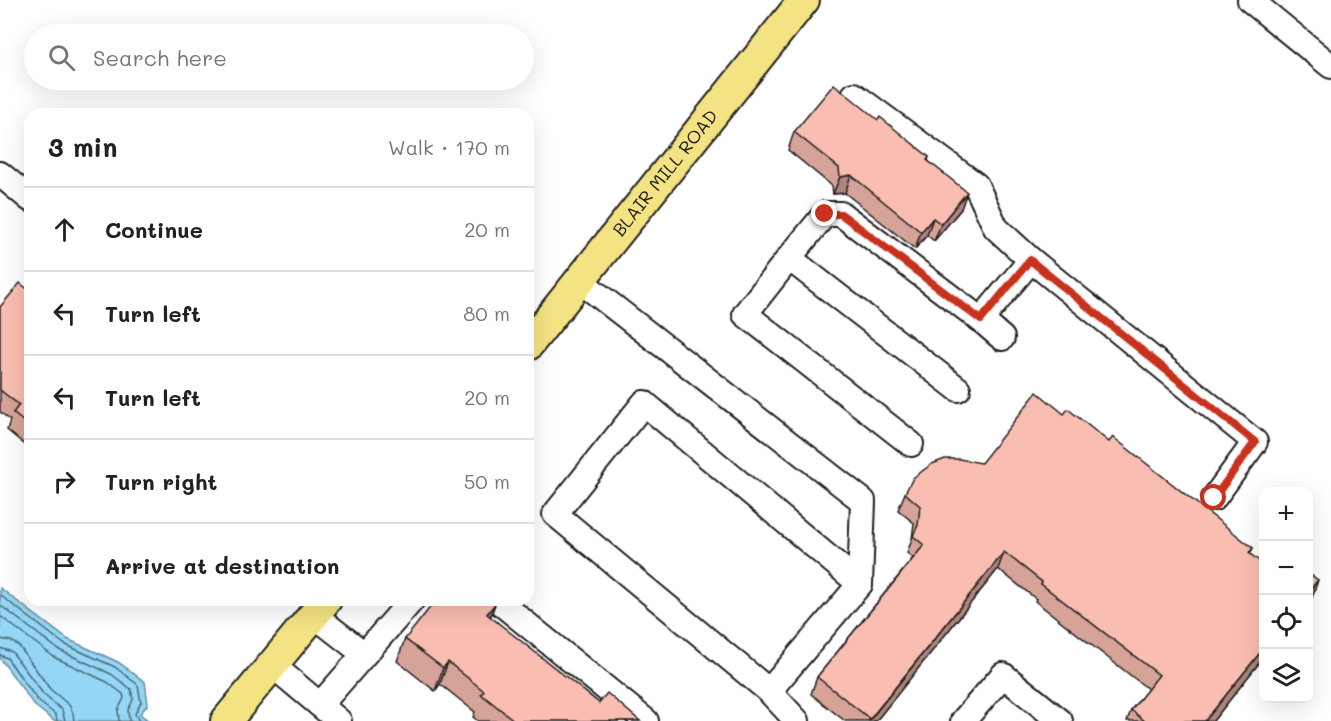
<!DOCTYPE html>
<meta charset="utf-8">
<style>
:root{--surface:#fff;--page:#f6f6f6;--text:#202124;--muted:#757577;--line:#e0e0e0}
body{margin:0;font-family:Mali,sans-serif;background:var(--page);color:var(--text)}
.controls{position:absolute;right:18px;bottom:18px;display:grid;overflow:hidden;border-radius:12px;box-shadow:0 6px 24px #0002}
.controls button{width:54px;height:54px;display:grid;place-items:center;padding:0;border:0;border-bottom:2px solid var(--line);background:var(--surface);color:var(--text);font:30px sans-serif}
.stop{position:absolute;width:18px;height:18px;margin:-14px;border:4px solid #c8321e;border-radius:50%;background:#fff}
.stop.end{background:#c8321e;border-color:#fff;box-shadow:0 2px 6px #0008}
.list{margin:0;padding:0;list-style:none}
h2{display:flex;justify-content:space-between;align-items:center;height:78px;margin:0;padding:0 24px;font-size:26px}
h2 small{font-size:20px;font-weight:400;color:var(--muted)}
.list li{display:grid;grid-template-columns:39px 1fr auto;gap:18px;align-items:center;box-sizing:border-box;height:84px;padding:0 24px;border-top:2px solid var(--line)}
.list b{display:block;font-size:22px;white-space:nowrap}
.list em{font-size:20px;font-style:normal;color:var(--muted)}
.icon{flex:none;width:33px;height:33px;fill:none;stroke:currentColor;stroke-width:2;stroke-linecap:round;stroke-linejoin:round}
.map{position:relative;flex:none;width:1331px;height:721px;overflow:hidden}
.search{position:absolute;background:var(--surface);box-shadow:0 6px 24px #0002;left:24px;top:24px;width:510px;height:66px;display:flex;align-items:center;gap:15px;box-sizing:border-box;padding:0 21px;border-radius:33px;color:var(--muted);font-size:22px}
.panel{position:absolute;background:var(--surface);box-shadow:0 6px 24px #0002;left:24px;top:108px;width:510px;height:498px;border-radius:18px}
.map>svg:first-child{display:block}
</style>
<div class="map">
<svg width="1331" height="721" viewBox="0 0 1331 721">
<rect width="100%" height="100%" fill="#fff"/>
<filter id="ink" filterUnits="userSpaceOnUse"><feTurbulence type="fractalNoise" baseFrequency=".0167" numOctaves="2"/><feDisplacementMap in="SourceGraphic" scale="12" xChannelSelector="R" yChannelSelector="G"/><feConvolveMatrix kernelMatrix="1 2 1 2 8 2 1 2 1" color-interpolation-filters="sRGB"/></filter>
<g filter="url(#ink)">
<polygon fill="#93d6f5" stroke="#638c9e" stroke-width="1.5" points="0,588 67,639 118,662 145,682 148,704 140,714 149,721 54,721 34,705 0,658"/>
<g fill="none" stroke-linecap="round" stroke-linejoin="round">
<g stroke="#4c6673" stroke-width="1.5">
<polyline points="0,595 64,644 115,667 138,685 141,702 135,714 139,721"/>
<polyline points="0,605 59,650 111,674 131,689 133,700 128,710 129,721"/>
<polyline points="0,616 54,657 107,682 123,694 124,698 118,710 119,721"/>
<polyline points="0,639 11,641 19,646 50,689 69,705 73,713 74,721"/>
<polyline points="0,648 12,652 44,695 62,710 65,721"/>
<polyline points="0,655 7,658 38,701 56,715 57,721"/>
</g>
<g stroke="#1c1c1c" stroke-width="28">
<g id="minor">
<polyline points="1250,0 1331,66"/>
<polyline points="854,95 976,185 996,228 1031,260 981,320 1002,338"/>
<polyline points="0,174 30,199"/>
<polyline points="789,258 745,314 911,444"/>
<polyline points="1031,260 1255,442 1214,498"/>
<polyline points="579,280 863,501 860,584 644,403 555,514 769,691 797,721"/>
<polyline points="958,389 789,258 825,214 841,214 981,320"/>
<polyline points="497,600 646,721"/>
<polyline points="314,615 364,654"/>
<polyline points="271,664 339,721"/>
<polyline points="769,691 860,584"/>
<polyline points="320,705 412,600"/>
<polyline points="963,721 1003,675 1060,721"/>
</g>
</g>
<g stroke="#1c1c1c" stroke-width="34">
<g id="major">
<path id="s1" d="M528 345 804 0"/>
<polyline points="226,721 326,600"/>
</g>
</g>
<use href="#minor" stroke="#fff" stroke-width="24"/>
<use href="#major" stroke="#f4e382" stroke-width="30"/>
</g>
<g fill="#d6a398" stroke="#1c1c1c" stroke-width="1.5">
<polygon points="794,132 929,157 928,160 961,209 934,241 927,235 915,249 845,193 833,194 832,186 788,150"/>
<polygon points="30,291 30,449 7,430 10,420 0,412 0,307"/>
<polygon points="1064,414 1109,442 1253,548 1250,554 1263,658 1213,721 1127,721 1131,710 1148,689 1035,601 1036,599 998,569 876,721 845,721 811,694 817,677 913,558 907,553 912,539 914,523 898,510 905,493 981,463"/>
<polygon points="490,617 599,703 640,721 478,721 473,717 475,712 440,684 435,691 397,661 405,639"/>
</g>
<g fill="#ae857c" stroke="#1c1c1c" stroke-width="1.5">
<polygon points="851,175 845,193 833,194 840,177"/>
<polygon points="967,192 961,209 934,241 941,224"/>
<polygon points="933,218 927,235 915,249 921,232"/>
<polygon points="1004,552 998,569 876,721 869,721"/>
<polygon points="1318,580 1312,598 1308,602 1308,592"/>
<polygon points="495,604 487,627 487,614"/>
<polygon points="1263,649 1263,658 1213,721 1205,721"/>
<polygon points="448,662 440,684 435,691 443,668"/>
</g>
<g fill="#f9beb1" stroke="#1c1c1c" stroke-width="1.5">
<polygon points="834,84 878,120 880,117 929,157 927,160 967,192 941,224 933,218 921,232 851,175 840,177 839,168 794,132"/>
<polygon points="20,283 30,291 30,427 13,413 19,405 0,390 0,307"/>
<polygon points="1037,392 1064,414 1068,409 1109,442 1113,437 1253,548 1249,553 1263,564 1263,649 1205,721 1145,721 1131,710 1159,675 1041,584 1042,582 1004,552 870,719 817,677 924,545 913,536 918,525 920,506 905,493 913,478 932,464 945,459 959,459 981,463"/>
<polygon points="1308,573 1318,580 1308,592"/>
<polygon points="436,600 489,600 495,604 487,614 599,703 607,693 640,721 515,721 481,694 484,691 448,662 443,668 405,639"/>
</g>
</g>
<g fill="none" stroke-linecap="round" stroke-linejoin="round" filter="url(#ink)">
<polyline stroke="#c8321e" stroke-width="8" points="825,214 841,214 981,320 1030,260 1255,442 1214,498"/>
</g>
<g text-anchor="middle" stroke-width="6" stroke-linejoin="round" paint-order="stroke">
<g font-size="18" fill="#1c1c1c" stroke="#fff">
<text dy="6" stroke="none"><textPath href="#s1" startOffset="220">BLAIR MILL ROAD</textPath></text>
</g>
</g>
</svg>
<div class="controls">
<button>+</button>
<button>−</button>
<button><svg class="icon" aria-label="locate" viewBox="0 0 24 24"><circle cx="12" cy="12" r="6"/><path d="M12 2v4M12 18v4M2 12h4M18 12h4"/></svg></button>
<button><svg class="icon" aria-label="layers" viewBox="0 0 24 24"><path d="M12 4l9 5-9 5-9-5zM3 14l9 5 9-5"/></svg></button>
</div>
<div class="stop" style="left:1214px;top:498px"></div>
<div class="stop end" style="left:825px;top:214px"></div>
<div class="search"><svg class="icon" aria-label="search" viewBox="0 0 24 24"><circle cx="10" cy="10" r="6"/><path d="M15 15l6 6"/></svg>Search here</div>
<section class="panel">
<h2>3 min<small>Walk · 170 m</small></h2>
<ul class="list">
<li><svg class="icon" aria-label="ahead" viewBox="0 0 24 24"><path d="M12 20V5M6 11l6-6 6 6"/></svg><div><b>Continue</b></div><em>20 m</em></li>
<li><svg class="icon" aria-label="left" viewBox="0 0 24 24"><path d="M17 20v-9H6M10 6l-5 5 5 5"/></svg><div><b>Turn left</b></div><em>80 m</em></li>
<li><svg class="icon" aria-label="left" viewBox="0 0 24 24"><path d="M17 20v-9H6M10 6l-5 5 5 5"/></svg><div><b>Turn left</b></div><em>20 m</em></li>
<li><svg class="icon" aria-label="right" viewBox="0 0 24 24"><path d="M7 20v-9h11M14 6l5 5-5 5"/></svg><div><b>Turn right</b></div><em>50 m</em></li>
<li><svg class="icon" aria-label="arrive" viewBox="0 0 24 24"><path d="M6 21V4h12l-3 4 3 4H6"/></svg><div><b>Arrive at destination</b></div></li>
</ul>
</section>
</div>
